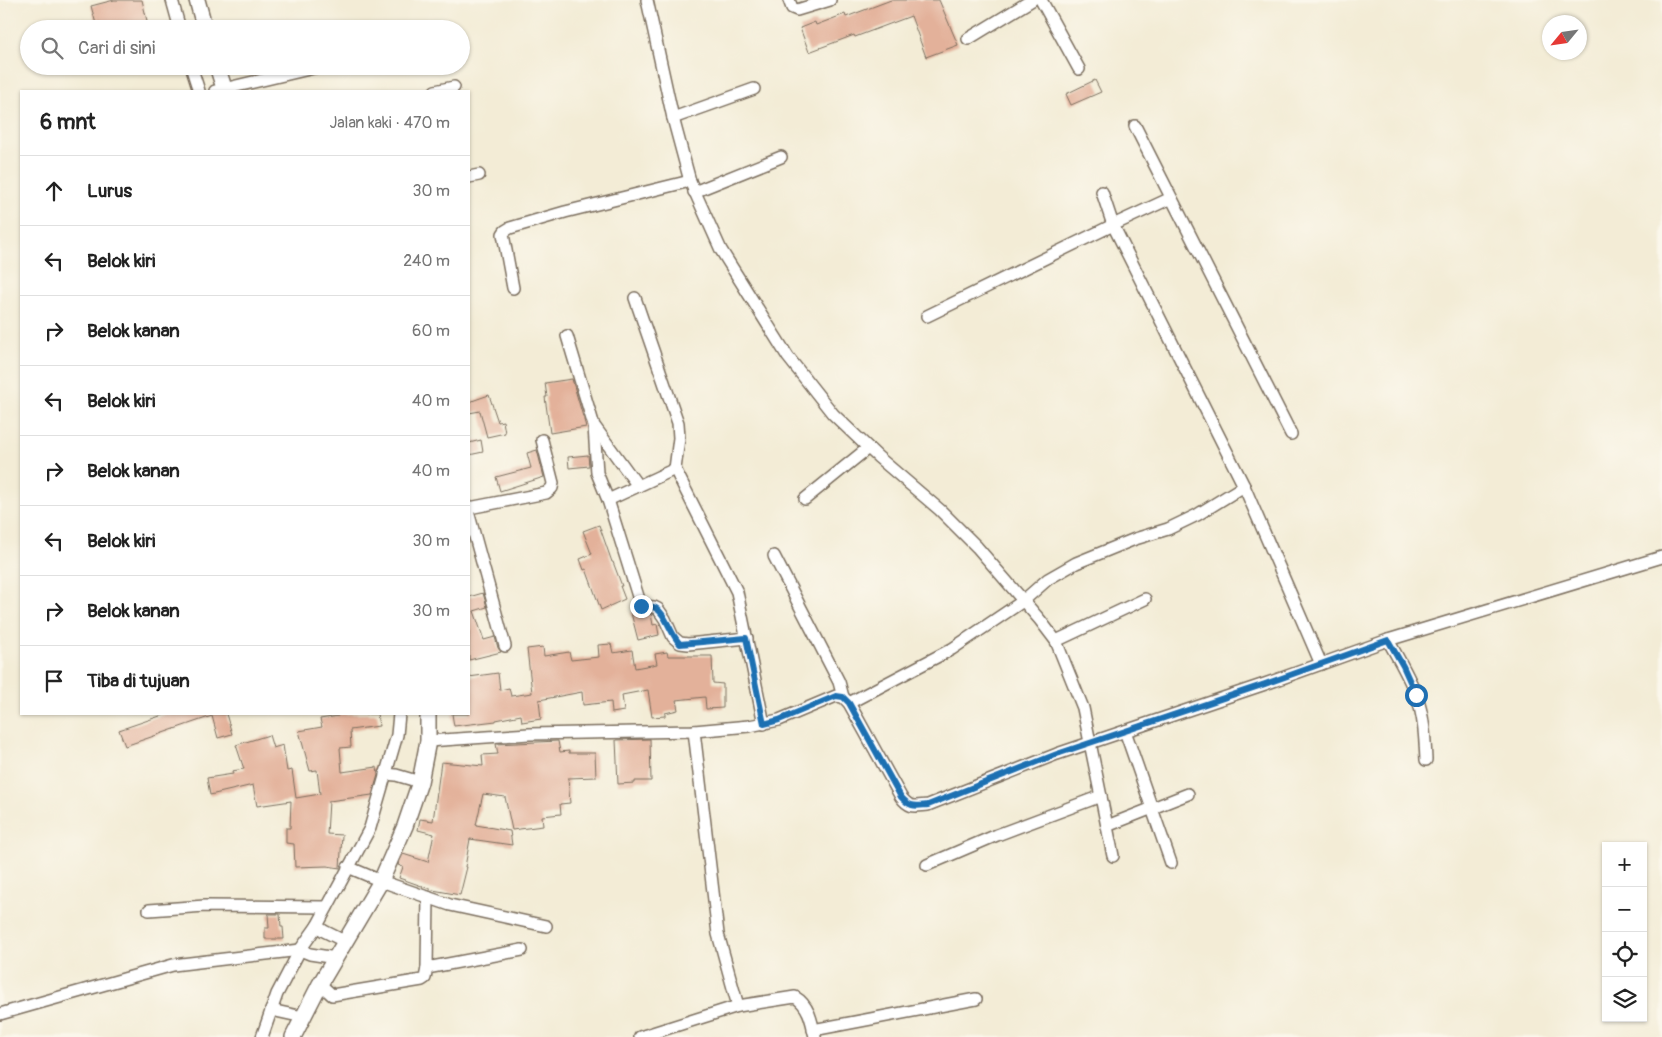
<!DOCTYPE html>
<html lang="id">
<meta charset="utf-8">
<style>
:root{--surface:#fff;--page:#f2f2f2;--text:#222;--muted:#767676;--line:#e0e0e0}
body{margin:0;font-family:Pangolin,sans-serif;background:var(--page);color:var(--text)}
.controls{position:absolute;right:15px;bottom:15px;display:grid;overflow:hidden;border-radius:0px;box-shadow:0 1px 4px #0004}
.controls button{width:45px;height:45px;display:grid;place-items:center;padding:0;border:0;border-bottom:1px solid var(--line);background:var(--surface);color:var(--text);font:25px sans-serif}
.compass{position:absolute;left:1542px;top:15px;width:45px;height:45px;border-radius:50%;background:var(--surface);box-shadow:0 1px 4px #0004;rotate:241deg}
.stop{position:absolute;width:15px;height:15px;margin:-11px;border:4px solid #1f6fb2;border-radius:50%;background:#fff}
.stop.end{background:#1f6fb2;border-color:#fff;box-shadow:0 1px 5px #0008}
.list{margin:0;padding:0;list-style:none}
h2{display:flex;justify-content:space-between;align-items:center;height:65px;margin:0;padding:0 20px;font-size:21px}
h2 small{font-size:16px;font-weight:400;color:var(--muted)}
.list li{display:grid;grid-template-columns:32px 1fr auto;gap:15px;align-items:center;box-sizing:border-box;height:70px;padding:0 20px;border-top:1px solid var(--line)}
.list b{display:block;font-size:19px;white-space:nowrap}
.list em{font-size:16px;font-style:normal;color:var(--muted)}
.icon{flex:none;width:28px;height:28px;fill:none;stroke:currentColor;stroke-width:2;stroke-linecap:round;stroke-linejoin:round}
.map{position:relative;flex:none;width:1662px;height:1037px;overflow:hidden}
.search{position:absolute;background:var(--surface);box-shadow:0 1px 4px #0004;left:20px;top:20px;width:450px;height:55px;display:flex;align-items:center;gap:12px;box-sizing:border-box;padding:0 18px;border-radius:28px;color:var(--muted);font-size:19px}
.panel{position:absolute;background:var(--surface);box-shadow:0 1px 4px #0004;left:20px;top:90px;width:450px;height:625px;border-radius:0px}
.map>svg:first-child{display:block}
</style>
<div class="map">
<svg width="1662" height="1037" viewBox="0 0 1662 1037">
<rect width="100%" height="100%" fill="#fbf7ec"/>
<filter id="ink" filterUnits="userSpaceOnUse"><feTurbulence type="fractalNoise" baseFrequency=".02" numOctaves="2"/><feDisplacementMap in="SourceGraphic" scale="10" xChannelSelector="R" yChannelSelector="G"/><feConvolveMatrix kernelMatrix="1 2 1 2 8 2 1 2 1" color-interpolation-filters="sRGB"/></filter>
<filter id="wash" filterUnits="userSpaceOnUse"><feTurbulence type="fractalNoise" baseFrequency=".0096" numOctaves="4" result="noise"/><feDisplacementMap in="SourceGraphic" scale="20" xChannelSelector="R" yChannelSelector="G"/><feGaussianBlur stdDeviation="1.12" result="paint"/><feColorMatrix in="noise" values="0 0 0 0 0 0 0 0 0 0 0 0 0 0 0 0 0 1.4 0 .05"/><feComposite in="paint" operator="in"/></filter>
<g filter="url(#wash)">
<rect width="100%" height="100%" fill="#f3ecd6"/>
<g id="blocks">
<g fill="#e3b19a">
<polygon points="114,0 142,0 147,21 117,29 102,29 100,22 96,24 91,6"/>
<polygon points="891,0 939,0 958,45 926,57 911,16 855,37 854,35 841,40 809,52 800,28 815,22 816,25 845,14 846,17"/>
<polygon points="1095,80 1101,92 1071,105 1066,94"/>
<polygon points="572,379 586,427 550,433 545,397 547,397 545,383"/>
<polygon points="489,395 498,422 503,421 505,433 487,437 480,411 469,413 469,402"/>
<polygon points="481,440 483,452 469,455 469,443"/>
<polygon points="537,450 544,477 500,491 496,477 531,468 527,453"/>
<polygon points="588,455 589,466 569,468 568,457"/>
<polygon points="599,525 612,562 613,562 622,586 620,586 625,599 601,610 586,569 584,570 580,559 592,554 583,531"/>
<polygon points="483,593 487,607 474,611 484,640 495,637 498,648 501,652 469,660 469,597"/>
<polygon points="637,612 651,614 653,625 657,624 659,635 638,640 631,613"/>
<polygon points="611,644 613,653 632,650 635,668 657,664 655,654 667,652 668,656 712,656 713,683 723,684 723,708 706,709 705,697 676,700 678,710 665,713 665,716 652,717 648,690 622,695 624,711 612,713 611,702 583,705 582,692 539,700 541,719 522,722 521,715 496,720 496,721 454,726 452,714 469,714 469,677 498,673 500,690 509,688 511,696 532,693 527,649 543,647 544,656 569,652 571,660 599,657 598,645"/>
<polygon points="166,714 226,714 232,734 218,738 212,716 125,746 119,730"/>
<polygon points="338,714 377,714 379,726 350,730 351,747 340,748 342,772 377,767 378,775 372,795 329,801 327,834 342,835 340,868 327,866 295,867 294,844 286,843 286,828 290,828 291,801 257,806 253,785 210,795 207,778 233,774 232,771 244,769 236,745 269,735 273,748 283,745 287,771 292,770 296,798 320,794 317,770 310,771 299,731 322,727 320,719 338,716"/>
<polygon points="650,739 651,781 635,781 635,783 618,784 616,740"/>
<polygon points="558,741 560,752 569,751 569,753 595,753 596,777 568,778 570,803 560,804 561,814 542,816 543,826 512,830 505,797 483,794 476,825 510,831 512,845 470,839 465,867 467,867 460,895 433,890 399,878 403,867 398,865 403,854 428,862 434,834 418,830 420,819 433,821 441,762 483,766 482,755 498,754 496,744"/>
<polygon points="268,914 280,914 281,927 283,927 284,939 265,939 265,928 269,928"/>
</g>
</g>
</g>
<g filter="url(#ink)">
<use href="#blocks" fill-opacity="0" stroke="#7b6e5e" stroke-width="1"/>
<g fill="none" stroke-linecap="round" stroke-linejoin="round">
<g stroke="#7b6e5e" stroke-width="14">
<g id="street">
<polyline points="172,0 180,29"/>
<polyline points="647,0 673,118 690,181 721,250 788,357 833,414 878,457 940,510 977,547 1040,620 1056,641 1083,708 1113,856"/>
<polyline points="789,0 792,8 797,10 830,0"/>
<polyline points="1041,0 1079,69"/>
<polyline points="968,39 1032,0"/>
<polyline points="191,66 199,91"/>
<polyline points="215,91 322,66"/>
<polyline points="435,91 454,87"/>
<polyline points="673,118 754,89"/>
<polyline points="1135,126 1291,434"/>
<polyline points="469,177 479,175"/>
<polyline points="694,192 781,157"/>
<polyline points="1102,192 1113,225 1244,486 1321,664"/>
<polyline points="513,288 503,234 505,231 510,228 565,212 690,181"/>
<polyline points="635,298 678,423 679,438 675,469 737,592 764,724"/>
<polyline points="927,316 1113,225 1171,198"/>
<polyline points="567,336 594,426 597,473 608,500 641,606 654,607 658,609 665,619 673,637 680,643 688,644 747,638"/>
<polyline points="595,427 638,486"/>
<polyline points="805,499 868,448"/>
<polyline points="608,500 675,469"/>
<polyline points="469,508 546,493 552,488 553,483 542,440"/>
<polyline points="469,515 505,646"/>
<polyline points="774,556 839,682 843,697"/>
<path d="M1388 640C1398 658 1409 676 1416 695 1424 715 1425 738 1426 760"/>
<polyline points="1056,641 1145,599"/>
<polyline points="849,703 952,649 1023,601 1048,579 1076,563 1135,539 1168,529 1197,515 1244,486"/>
<polyline points="694,731 718,934 738,1006"/>
<polyline points="1125,731 1171,863"/>
<path d="M428 741 529 734 694 731 749 726 779 720 836 696 843 697 849 703 901 797C910 809 915 806 928 805L1057 754 1265 684 1388 640 1662 557"/>
<polyline points="385,774 396,775 420,782"/>
<polyline points="1107,826 1188,794"/>
<polyline points="927,865 997,835 1101,796"/>
<polyline points="348,867 381,881 450,905 546,926"/>
<polyline points="149,910 205,906 327,907"/>
<polyline points="317,926 324,931 346,942"/>
<polyline points="427,968 522,950"/>
<polyline points="320,984 332,995 422,980 425,978 427,968 428,897"/>
<polyline points="271,1010 303,1017"/>
<polyline points="0,1014 173,965 300,950 310,954 336,958"/>
<polyline points="813,1030 976,999"/>
<polyline points="262,1037 277,994 300,950 317,926 370,828 397,735 399,714"/>
<path d="M640 1037 738 1006 795 997C809 1005 812 1022 815 1037"/>
</g>
</g>
<g stroke="#7b6e5e" stroke-width="18">
<g id="secondary">
<polyline points="197,0 205,29"/>
<polyline points="217,66 225,91"/>
<polyline points="293,1037 320,984 381,881 405,826 420,782 428,741 428,714"/>
</g>
</g>
<use href="#street" stroke="#fff" stroke-width="11"/>
<use href="#secondary" stroke="#fff" stroke-width="15"/>
</g>
</g>
<g fill="none" stroke-linecap="round" stroke-linejoin="round" filter="url(#ink)">
<path stroke="#1f6fb2" stroke-width="6" d="M641 606C645 606 649 606 653 607 665 610 670 634 680 644L746 638 764 724 779 720 836 696 843 697 849 703 901 797C911 808 915 806 928 805L1057 754 1265 684 1388 640 1403 666 1416 695"/>
</g>
</svg>
<div class="controls">
<button>+</button>
<button>−</button>
<button><svg class="icon" aria-label="locate" viewBox="0 0 24 24"><circle cx="12" cy="12" r="6"/><path d="M12 2v4M12 18v4M2 12h4M18 12h4"/></svg></button>
<button><svg class="icon" aria-label="layers" viewBox="0 0 24 24"><path d="M12 4l9 5-9 5-9-5zM3 14l9 5 9-5"/></svg></button>
</div>
<svg class="compass" viewBox="-18 -18 36 36"><path d="M0-13l5 13h-10z" fill="#e53935"/><path d="M0 13l5-13h-10z" fill="#767676"/></svg>
<div class="stop" style="left:1416px;top:695px"></div>
<div class="stop end" style="left:641px;top:606px"></div>
<div class="search"><svg class="icon" aria-label="search" viewBox="0 0 24 24"><circle cx="10" cy="10" r="6"/><path d="M15 15l6 6"/></svg>Cari di sini</div>
<section class="panel">
<h2>6 mnt<small>Jalan kaki · 470 m</small></h2>
<ul class="list">
<li><svg class="icon" aria-label="ahead" viewBox="0 0 24 24"><path d="M12 20V5M6 11l6-6 6 6"/></svg><div><b>Lurus</b></div><em>30 m</em></li>
<li><svg class="icon" aria-label="left" viewBox="0 0 24 24"><path d="M17 20v-9H6M10 6l-5 5 5 5"/></svg><div><b>Belok kiri</b></div><em>240 m</em></li>
<li><svg class="icon" aria-label="right" viewBox="0 0 24 24"><path d="M7 20v-9h11M14 6l5 5-5 5"/></svg><div><b>Belok kanan</b></div><em>60 m</em></li>
<li><svg class="icon" aria-label="left" viewBox="0 0 24 24"><path d="M17 20v-9H6M10 6l-5 5 5 5"/></svg><div><b>Belok kiri</b></div><em>40 m</em></li>
<li><svg class="icon" aria-label="right" viewBox="0 0 24 24"><path d="M7 20v-9h11M14 6l5 5-5 5"/></svg><div><b>Belok kanan</b></div><em>40 m</em></li>
<li><svg class="icon" aria-label="left" viewBox="0 0 24 24"><path d="M17 20v-9H6M10 6l-5 5 5 5"/></svg><div><b>Belok kiri</b></div><em>30 m</em></li>
<li><svg class="icon" aria-label="right" viewBox="0 0 24 24"><path d="M7 20v-9h11M14 6l5 5-5 5"/></svg><div><b>Belok kanan</b></div><em>30 m</em></li>
<li><svg class="icon" aria-label="arrive" viewBox="0 0 24 24"><path d="M6 21V4h12l-3 4 3 4H6"/></svg><div><b>Tiba di tujuan</b></div></li>
</ul>
</section>
</div>
